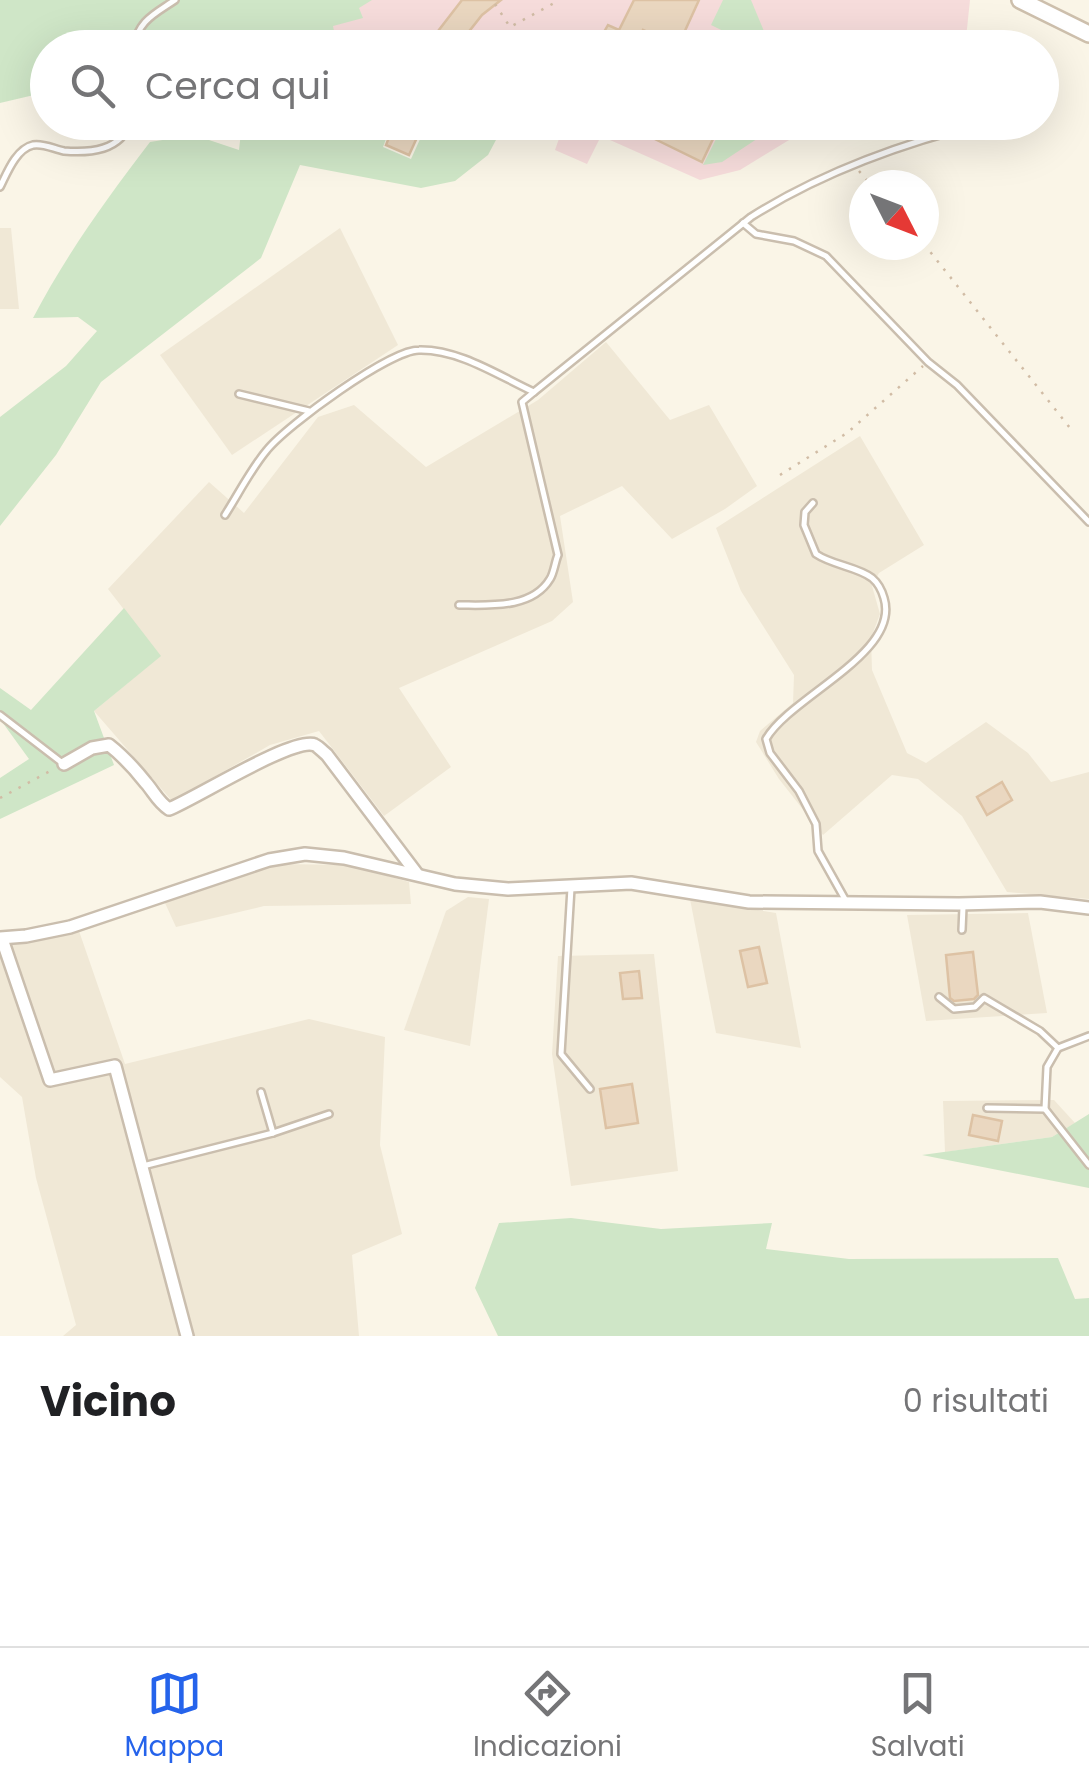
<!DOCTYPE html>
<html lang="it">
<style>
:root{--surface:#fff;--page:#f6f6f6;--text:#202124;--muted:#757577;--line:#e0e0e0;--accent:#2563eb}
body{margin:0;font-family:Poppins,sans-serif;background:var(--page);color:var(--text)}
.compass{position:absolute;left:849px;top:170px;width:90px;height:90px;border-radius:50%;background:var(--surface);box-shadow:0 10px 40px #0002;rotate:132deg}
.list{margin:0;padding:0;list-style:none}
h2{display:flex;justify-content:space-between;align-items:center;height:130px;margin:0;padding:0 40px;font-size:42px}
h2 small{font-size:32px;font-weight:400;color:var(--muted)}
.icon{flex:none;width:55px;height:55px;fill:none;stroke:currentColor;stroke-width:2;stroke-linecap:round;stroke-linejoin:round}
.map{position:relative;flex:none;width:1089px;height:1336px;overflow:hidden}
.search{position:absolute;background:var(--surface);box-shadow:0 10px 40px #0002;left:30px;right:30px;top:30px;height:110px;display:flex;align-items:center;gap:25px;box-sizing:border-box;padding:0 35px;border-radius:55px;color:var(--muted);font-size:38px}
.sheet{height:310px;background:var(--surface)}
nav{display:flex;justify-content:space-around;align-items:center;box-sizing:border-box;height:140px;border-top:2px solid var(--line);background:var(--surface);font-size:28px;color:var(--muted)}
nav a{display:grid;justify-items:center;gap:5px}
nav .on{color:var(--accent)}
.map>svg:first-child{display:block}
</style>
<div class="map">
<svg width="1089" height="1336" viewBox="0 0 1089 1336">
<rect width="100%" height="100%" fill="#faf5e7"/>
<g fill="#f0e8d6">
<polygon points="0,228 11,228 19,309 0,309"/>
<polygon points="340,228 398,345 232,455 160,355"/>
<polygon points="606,342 670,420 709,405 757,486 725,509 672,539 622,486 560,516 573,602 552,621 399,688 451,767 384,816 319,731 270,745 172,801 94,711 160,656 108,589 209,482 244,513 318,417 354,405 426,467 538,400"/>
<polygon points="860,436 924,545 879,573 872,586 880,614 871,638 872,670 907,753 926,763 986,722 1028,753 1051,782 1089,772 1089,899 1007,892 962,816 918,779 892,775 823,835 779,779 756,742 760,731 793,703 794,675 741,591 716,528"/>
<polygon points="278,864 349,865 409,882 411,904 264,906 176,927 165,903"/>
<polygon points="468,897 489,899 470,1046 404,1030 446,911"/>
<polygon points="690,899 776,913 801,1048 716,1033"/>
<polygon points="1028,913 1047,1013 926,1021 907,915"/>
<polygon points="79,931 125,1064 309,1019 385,1037 380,1145 402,1234 352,1255 359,1336 63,1336 76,1325 36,1178 22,1097 0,1077 0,944"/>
<polygon points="654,954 678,1171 571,1186 552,1054 558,956"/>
<polygon points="1054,1100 1075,1123 1052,1137 945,1152 943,1101"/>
</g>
<g fill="#f6dcdb">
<polygon points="336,0 970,0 966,38 950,47 310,48"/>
<polygon points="542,123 817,123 740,170 700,180 601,136 587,164 555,150 561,133"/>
</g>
<g fill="#cfe6c7">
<path d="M0 0H372L359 8 363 18 333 26 337 47H249L250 30C214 31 112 26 87 47L48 48 47 83 34 95 0 103Z"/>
<polygon points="723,0 751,0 768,41 754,46 711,25"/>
<path d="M242 123H392L383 147 411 159 421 137 428 140 448 135 455 123H505L488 155 455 181 421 188 300 165 261 258 101 382 56 455 0 526V417L66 366 97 331 78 317 33 318C66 255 107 198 150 142L194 135 239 150Z"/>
<polygon points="724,123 724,122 781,123 722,162 703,165"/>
<polygon points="124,608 161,656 94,711 114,765 0,819 0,778 29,759 0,719 0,688 31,710"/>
<polygon points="1089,1114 1089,1188 922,1155 1052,1137"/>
<polygon points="571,1218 661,1229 772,1223 766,1249 849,1259 1058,1258 1075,1299 1089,1298 1089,1336 498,1336 475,1288 499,1223"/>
</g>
<g fill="#ead7c0" stroke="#ddc2a4" stroke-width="2.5">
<polygon points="462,0 501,0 482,15 456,48 425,48"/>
<polygon points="634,0 699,0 678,46 643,30 635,48 610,48 615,38 604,32 608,25 619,30"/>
<polygon points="395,122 424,122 409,155 386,145"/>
<polygon points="620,122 675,122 692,130 696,122 721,122 702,162"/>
<polygon points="1002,782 1012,800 987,815 977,797"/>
<polygon points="759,947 767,983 748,987 740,951"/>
<polygon points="973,952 978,995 974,999 954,1001 950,998 946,955"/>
<polygon points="639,971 642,998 623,999 620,973"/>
<polygon points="632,1084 638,1123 606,1128 600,1089"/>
<polygon points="973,1115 1002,1121 998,1141 969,1135"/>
</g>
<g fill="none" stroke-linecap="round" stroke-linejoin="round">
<g stroke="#cabeae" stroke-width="10">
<g id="service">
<path d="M133 48C139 20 153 15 175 0"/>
<path d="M0 187C7 173 16 149 33 145 43 143 54 149 64 151 90 153 121 151 130 122"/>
<polyline points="743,223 756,234 794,241 826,256 928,362 957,385 1089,522"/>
<polyline points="239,394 309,411"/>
<path d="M813 503 805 512 804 525 816 554C832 565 858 567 872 578 878 583 882 591 884 598 901 653 791 696 766 739L770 753 799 791 816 824 818 851 846 901"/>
<path d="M225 515C239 493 251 469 267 450 287 425 390 350 419 350 459 349 499 376 534 392L751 217C822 172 906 142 988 122"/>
<path d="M459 605C489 605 532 609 550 579 554 573 555 562 558 555L522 402 534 392"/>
<polyline points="0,715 61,762"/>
<polyline points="571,888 561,1054 590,1089"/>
<polyline points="962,930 963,907"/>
<polyline points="939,997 954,1009 975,1007 984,998 1040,1031 1058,1048 1089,1036"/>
<polyline points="261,1092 273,1133"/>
<polyline points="987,1108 1045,1109 1047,1067 1058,1048"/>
<polyline points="1045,1109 1089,1165"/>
<polyline points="143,1166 273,1133 329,1114"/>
</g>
</g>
<g stroke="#cabeae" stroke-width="16">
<g id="minor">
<path d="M64 764 92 748 109 745C123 756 135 769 146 783 154 792 158 802 169 809 195 799 294 736 315 745 316 745 326 754 327 755L417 874"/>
<polyline points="0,938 26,936 70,927 269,860 305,854 344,858 455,884 508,889 631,883 749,902 959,904 1040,902 1089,908"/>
<polyline points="2,939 50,1080 115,1066 187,1336"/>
</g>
</g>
<g stroke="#cdbfac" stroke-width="20">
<polyline id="secondary" points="1020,0 1089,34"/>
</g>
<g stroke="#d1bca5" stroke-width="2.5" stroke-dasharray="2.5 8" stroke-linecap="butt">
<polyline points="495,4 510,27 556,2"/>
<polyline points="456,47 457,48"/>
<polyline points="859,171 871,185"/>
<polyline points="924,244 1074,433"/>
<polyline points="780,475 847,433 923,366"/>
<polyline points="0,798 52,770"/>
</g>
<use href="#service" stroke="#fff" stroke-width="5"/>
<use href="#minor" stroke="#fff" stroke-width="11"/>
<use href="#secondary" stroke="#fff" stroke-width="15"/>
</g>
</svg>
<svg class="compass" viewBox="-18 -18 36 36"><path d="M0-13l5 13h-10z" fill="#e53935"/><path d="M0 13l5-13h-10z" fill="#757577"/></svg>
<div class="search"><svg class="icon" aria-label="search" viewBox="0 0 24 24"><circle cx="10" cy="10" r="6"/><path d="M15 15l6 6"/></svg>Cerca qui</div>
</div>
<section class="sheet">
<h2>Vicino<small>0 risultati</small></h2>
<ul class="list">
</ul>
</section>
<nav>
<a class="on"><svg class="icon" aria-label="map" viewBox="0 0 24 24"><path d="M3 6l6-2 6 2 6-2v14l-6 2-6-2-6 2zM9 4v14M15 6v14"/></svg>Mappa</a>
<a><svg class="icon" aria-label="directions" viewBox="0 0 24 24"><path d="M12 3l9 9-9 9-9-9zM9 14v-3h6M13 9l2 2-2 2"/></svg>Indicazioni</a>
<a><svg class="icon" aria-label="saved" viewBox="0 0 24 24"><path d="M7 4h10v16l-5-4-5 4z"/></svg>Salvati</a>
</nav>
